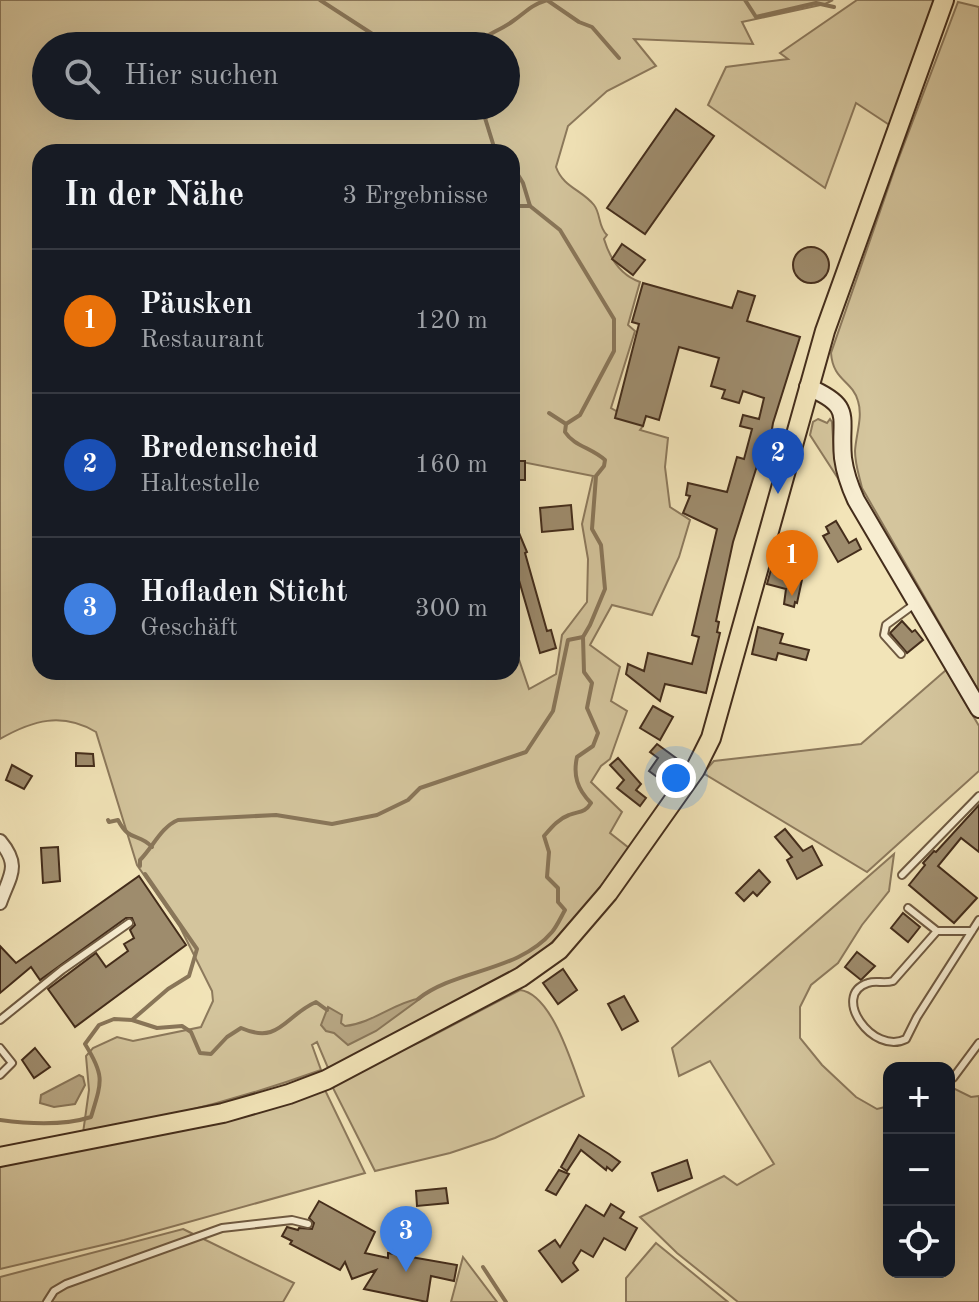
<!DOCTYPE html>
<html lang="de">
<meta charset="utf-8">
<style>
:root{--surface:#171b24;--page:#20242c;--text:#f1f3f6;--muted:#9ea1a6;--line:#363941;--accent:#d93025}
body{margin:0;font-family:"Old Standard TT",serif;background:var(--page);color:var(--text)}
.controls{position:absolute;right:24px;bottom:24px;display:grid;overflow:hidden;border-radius:16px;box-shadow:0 8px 32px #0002}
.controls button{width:72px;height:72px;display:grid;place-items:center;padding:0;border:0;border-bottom:2px solid var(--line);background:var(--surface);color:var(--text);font:40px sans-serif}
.you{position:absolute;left:676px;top:778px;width:28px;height:28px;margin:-20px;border:6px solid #fff;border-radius:50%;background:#1a73e8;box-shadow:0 0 0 12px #1a73e833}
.badge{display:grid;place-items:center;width:52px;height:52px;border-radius:50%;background:var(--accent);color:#fff;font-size:26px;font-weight:700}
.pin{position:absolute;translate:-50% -66px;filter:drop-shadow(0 2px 4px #0008)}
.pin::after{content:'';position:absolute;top:42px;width:28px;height:24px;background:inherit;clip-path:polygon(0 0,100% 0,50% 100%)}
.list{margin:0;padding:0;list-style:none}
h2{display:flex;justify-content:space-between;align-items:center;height:104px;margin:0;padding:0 32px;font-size:34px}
h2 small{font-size:26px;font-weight:400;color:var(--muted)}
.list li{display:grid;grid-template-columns:52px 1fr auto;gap:24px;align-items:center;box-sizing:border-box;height:144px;padding:0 32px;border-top:2px solid var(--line)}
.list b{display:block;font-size:30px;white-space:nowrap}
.list p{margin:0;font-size:26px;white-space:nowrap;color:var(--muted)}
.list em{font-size:26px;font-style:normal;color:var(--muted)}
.icon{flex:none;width:44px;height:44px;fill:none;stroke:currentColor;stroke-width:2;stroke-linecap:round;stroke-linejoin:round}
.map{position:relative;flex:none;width:979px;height:1302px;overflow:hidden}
.search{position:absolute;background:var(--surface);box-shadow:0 8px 32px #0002;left:32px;top:32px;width:488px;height:88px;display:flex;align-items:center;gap:20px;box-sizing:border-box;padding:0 28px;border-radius:44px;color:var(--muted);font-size:30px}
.panel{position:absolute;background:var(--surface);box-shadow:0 8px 32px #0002;left:32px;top:144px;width:488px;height:536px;border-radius:24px}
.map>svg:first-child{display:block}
</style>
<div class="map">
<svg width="979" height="1302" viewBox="0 0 979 1302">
<rect width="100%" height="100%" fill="#f2e4b8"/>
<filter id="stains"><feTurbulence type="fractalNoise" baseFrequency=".0025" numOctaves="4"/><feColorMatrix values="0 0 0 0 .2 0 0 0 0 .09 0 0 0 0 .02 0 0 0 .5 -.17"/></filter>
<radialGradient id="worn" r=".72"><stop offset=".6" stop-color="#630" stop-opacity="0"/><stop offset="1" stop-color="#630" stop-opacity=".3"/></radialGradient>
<g fill="#d4c59d" stroke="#8c795c" stroke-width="2" fill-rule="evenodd">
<path d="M0 0H833L825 4 742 22 753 44 634 39 656 66 607 91 568 126 556 167C563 187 582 190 594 205 601 214 598 227 607 235L604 239C610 259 620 275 640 282L628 325 635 331 611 408 643 426 640 430 668 438 665 467 670 507 690 520 679 557 652 615 612 605 590 645 620 667 611 701 627 711 610 759 601 766 591 782 622 812 610 833 629 848 584 909 537 958 461 1004 380 1045 328 1068 317 1042 312 1045 321 1070C243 1098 165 1119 83 1133L89 1090 86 1056 93 1048 117 1037 133 1041 201 1027 213 1001 212 991 180 927 137 865 96 732C62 712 33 720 0 739ZM46 46H506V106H46ZM40 152H512V460L593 476 582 524 588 559 587 602 562 635 556 674 529 689 512 639V672H40Z"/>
<polygon points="857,0 934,0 891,126 856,103 825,188 708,105 726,67 788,59 780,53"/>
<path d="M958 2 979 7 978 690 862 488C859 475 855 464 855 451 856 434 863 417 858 401 852 380 833 381 831 353L895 168Z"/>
<polygon points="818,419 827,423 830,419 832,422 834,455 841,483 810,435 813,422"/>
<polygon points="946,670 979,726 979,771 867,872 703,773 714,761 861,744"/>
<polygon points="894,854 889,891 862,925 838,963 811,985 800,1007 800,1038 822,1065 856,1097 877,1109 889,1106 889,1272 949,1272 949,1086 971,1097 979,1096 979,1302 738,1302 677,1253 640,1217 724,1176 737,1185 774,1164 710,1061 679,1076 672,1048"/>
<path d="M520 990C553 994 573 1068 584 1096L495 1138 450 1153 375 1171 331 1084 426 1039Z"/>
<polygon points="324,1088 365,1173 124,1240 0,1269 0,1163"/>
<polygon points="183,1229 294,1283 283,1302 0,1302 0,1277"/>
<polygon points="656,1243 728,1302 626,1302 626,1278"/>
<polygon points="463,1257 497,1302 451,1302"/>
</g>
<g fill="#b7a683" stroke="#897659" stroke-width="2">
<path d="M421 998 376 1031 348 1045 334 1033 326 1031 321 1025 328 1007 342 1015 341 1023 345 1026C373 1023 393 1003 421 998Z"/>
<polygon points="79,1075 83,1077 85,1085 75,1104 54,1107 40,1103 41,1095"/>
</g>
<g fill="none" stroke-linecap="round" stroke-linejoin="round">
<g stroke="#897659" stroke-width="4">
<polyline points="320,0 391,46"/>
<polyline points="547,0 579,22 592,27 619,58"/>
<polyline points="745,0 756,17 816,3 834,7"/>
<path d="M472 46C487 34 499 31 513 21 526 12 531 5 547 0"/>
<polyline points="498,106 496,111 485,118 494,147 499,152"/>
<polyline points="384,152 386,152"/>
<polyline points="512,206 530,206"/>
<polyline points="549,413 566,424"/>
<path d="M108 820 109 822 118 820C130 843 138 832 152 847"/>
<path d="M140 866V860C153 847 161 827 178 820L276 815 332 824 377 815 408 800 420 788 526 752 553 711 568 640 583 637"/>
<path d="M418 999C456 969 518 972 552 932 557 926 561 917 565 910L558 902V888L547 877 549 852 544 836C551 828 558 819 569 815 579 811 585 813 591 803 577 789 573 775 577 757L593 746 598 733 587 708 592 683 584 672 583 637 590 625 605 589 601 545 592 529 596 476 604 466 605 460C592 448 574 446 565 432L566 424 580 415 614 351V319L560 230 530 206 523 183 512 165"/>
<polyline points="132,1020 168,989 189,976 197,949 145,874"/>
<path d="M0 1120C29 1124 63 1126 91 1117 102 1081 105 1076 85 1044L99 1025 114 1019 132 1020 157 1028 182 1026 191 1032 200 1053 211 1054 227 1037 241 1028C280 1045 284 1016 316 1002L327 1010"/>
<polyline points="483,1267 506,1302"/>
</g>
</g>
<g fill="#9e8c6d" stroke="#442d1b" stroke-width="2">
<polygon points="676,109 714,136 645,234 607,208"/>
<polygon points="622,244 645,260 633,275 612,259"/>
<circle cx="811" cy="265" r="18"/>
<polygon points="643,283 732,308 738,291 755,296 747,321 800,337 773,423 768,452 762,450 733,542 716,621 719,622 717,632 720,633 706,693 665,684 660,701 626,674 628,664 644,671 648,653 692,664 699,637 692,635 717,529 683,513 690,496 686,495 688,483 727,492 737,457 744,459 752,429 740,426 743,415 759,419 764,398 743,391 739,403 722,398 725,390 711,386 719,358 679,347 659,420 646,416 643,426 615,418 639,324 632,322"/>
<rect x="512" y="461" width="13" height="19"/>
<polygon points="571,505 573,529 542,532 540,508"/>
<polygon points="836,521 849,543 856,539 861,549 838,562 823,536 829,533 826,527"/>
<polygon points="519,533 527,552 525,553 547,631 551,630 556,648 540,653 512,556 512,536"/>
<polygon points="777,548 803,555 798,574 803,575 797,603 795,602 794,607 784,604 786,589 767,584"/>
<polygon points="902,621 912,632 915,630 923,640 907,653 890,633"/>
<polygon points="758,627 783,634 780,643 809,650 806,660 778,653 776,660 752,654"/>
<polygon points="653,706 673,717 660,740 640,728"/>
<polygon points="657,744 676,758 660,779 649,771 658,758 650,752"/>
<polygon points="76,753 93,754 94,766 76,766"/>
<polygon points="618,758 641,784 636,790 646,798 640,806 617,788 624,780 610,765"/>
<polygon points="12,765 32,776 24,789 6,780"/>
<polygon points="979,805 979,852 961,838 938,866 977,898 954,923 909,885 925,865 923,863 934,851 936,852"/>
<polygon points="785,829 803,851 812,846 822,865 797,879 787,860 792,857 775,837"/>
<polygon points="58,847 60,881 43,883 41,848"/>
<polygon points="759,870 770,882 757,896 753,892 744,901 736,893"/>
<polygon points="139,876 186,945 75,1027 48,989 96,953 106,967 128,951 124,944 134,938 130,930 135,925 132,918 126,918 40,980 31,967 0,993 0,946 16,963"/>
<polygon points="903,913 920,927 908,942 891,928"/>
<polygon points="857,952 875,966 861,980 845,967"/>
<polygon points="563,969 577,990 558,1004 543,983"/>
<polygon points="624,996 638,1021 622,1030 608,1004"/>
<polygon points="35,1048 50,1067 34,1078 22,1060"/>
<polygon points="579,1135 609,1154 620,1162 612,1171 607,1167 606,1170 581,1150 567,1171 561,1167"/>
<polygon points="687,1160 692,1178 658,1191 652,1173"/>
<polygon points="559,1170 569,1174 556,1195 546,1190"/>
<polygon points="446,1188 448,1203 417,1206 416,1191"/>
<polygon points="319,1201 375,1232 365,1253 388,1258 388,1253 457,1265 454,1281 431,1276 427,1302 364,1289 376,1270 352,1279 345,1262 340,1270 290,1244 292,1241 282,1236 287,1227 298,1230 299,1228 312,1229 314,1223 309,1218"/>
<polygon points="611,1204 624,1212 620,1218 637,1228 625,1250 604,1238 593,1257 581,1250 573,1263 578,1270 562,1282 539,1251 555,1240 560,1247 586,1205 604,1216"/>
</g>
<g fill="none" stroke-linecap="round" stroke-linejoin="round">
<g stroke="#705b42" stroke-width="10">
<g id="service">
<polyline points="901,654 884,635 886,625 916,603"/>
<polyline points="902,875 979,796"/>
<polyline points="908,908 937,931"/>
<path d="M972 931H937L893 981C884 984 876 980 868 983 830 995 873 1056 906 1039L917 1017 979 920"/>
<polyline points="0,1020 62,970 129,923"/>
<polyline points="0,1048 12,1063 0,1075"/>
<polyline points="953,1078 979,1043"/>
<polyline points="47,1302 54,1291 66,1284 222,1228 292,1220 308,1224"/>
</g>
</g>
<g stroke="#705b42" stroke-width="16">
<path id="minor" d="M0 841C21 866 10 875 0 903"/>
</g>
<g stroke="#442d1b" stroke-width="20">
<path id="secondary" d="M808 387C855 407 839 416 843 458 845 473 850 487 856 500L979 709"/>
</g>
<g stroke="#442d1b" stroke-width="22">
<polyline id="primary" points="0,1157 223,1113 289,1094 326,1080 521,977 559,950 608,893 695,770 711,738 825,331 944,0"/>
</g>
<use href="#service" stroke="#f7edd1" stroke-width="6"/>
<use href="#minor" stroke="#f7edd1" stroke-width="12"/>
<use href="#secondary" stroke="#f7edd1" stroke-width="16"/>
<use href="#primary" stroke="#f2e4b8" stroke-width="18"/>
</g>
<rect width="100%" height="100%" filter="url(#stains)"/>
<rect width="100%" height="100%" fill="url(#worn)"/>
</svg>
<div class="controls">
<button>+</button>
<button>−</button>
<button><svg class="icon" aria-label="locate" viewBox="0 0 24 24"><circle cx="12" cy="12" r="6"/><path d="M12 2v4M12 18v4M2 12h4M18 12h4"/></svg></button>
</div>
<div class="you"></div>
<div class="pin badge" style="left:792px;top:596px;background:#e8710a">1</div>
<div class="pin badge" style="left:778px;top:494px;background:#1a4fb4">2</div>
<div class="pin badge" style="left:406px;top:1272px;background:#3f7fe0">3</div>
<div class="search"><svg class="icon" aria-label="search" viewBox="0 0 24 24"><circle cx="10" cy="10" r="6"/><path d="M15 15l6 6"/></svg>Hier suchen</div>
<section class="panel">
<h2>In der Nähe<small>3 Ergebnisse</small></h2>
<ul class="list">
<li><span class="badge" style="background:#e8710a">1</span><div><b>Päusken</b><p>Restaurant</p></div><em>120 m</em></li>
<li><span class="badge" style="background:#1a4fb4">2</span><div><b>Bredenscheid</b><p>Haltestelle</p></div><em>160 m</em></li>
<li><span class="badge" style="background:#3f7fe0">3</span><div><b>Hofladen Sticht</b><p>Geschäft</p></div><em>300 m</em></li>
</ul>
</section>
</div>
